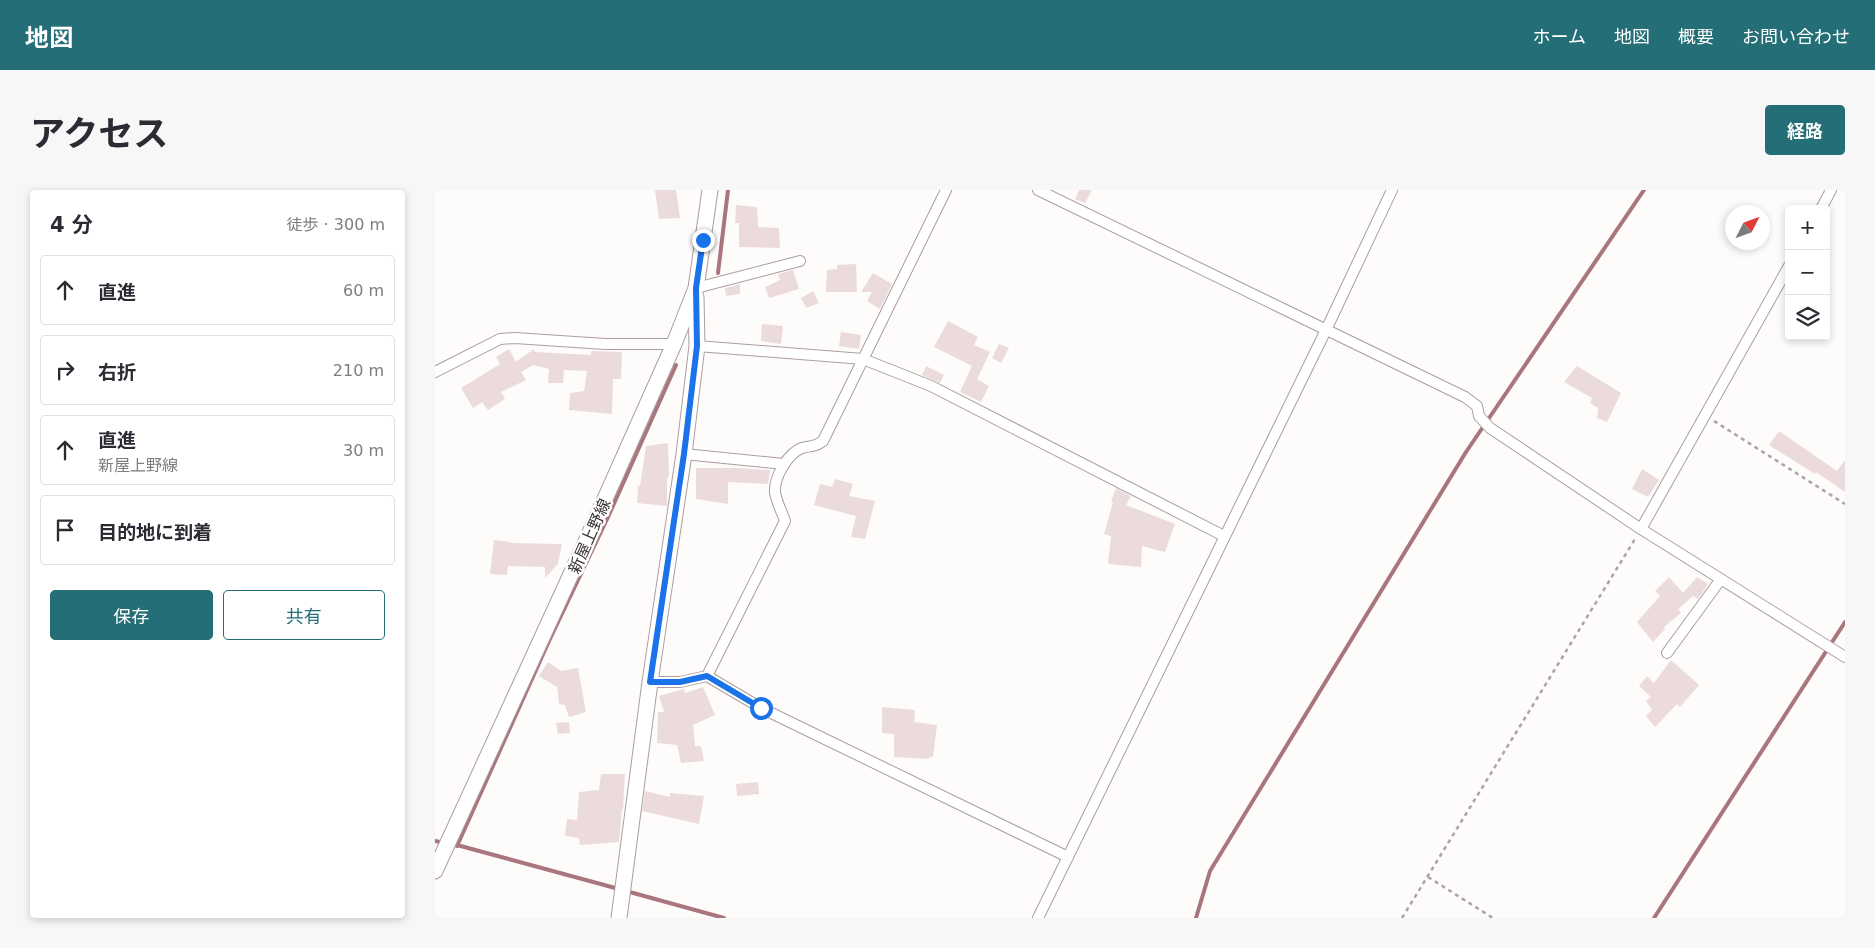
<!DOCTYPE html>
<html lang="ja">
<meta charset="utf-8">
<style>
:root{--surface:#fff;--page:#f7f7f7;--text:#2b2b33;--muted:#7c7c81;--line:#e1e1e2;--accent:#246e77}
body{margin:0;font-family:"DejaVu Sans","Noto Sans JP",sans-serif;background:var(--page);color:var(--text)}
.controls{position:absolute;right:15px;top:15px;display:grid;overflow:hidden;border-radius:5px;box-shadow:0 2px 8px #0003}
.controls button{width:45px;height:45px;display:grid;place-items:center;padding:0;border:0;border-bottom:1px solid var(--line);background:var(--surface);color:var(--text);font:25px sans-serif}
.compass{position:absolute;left:1290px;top:15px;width:45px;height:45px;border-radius:50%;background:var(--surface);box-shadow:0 2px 8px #0003;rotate:48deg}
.stop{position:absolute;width:15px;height:15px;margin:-11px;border:4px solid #1a73e8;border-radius:50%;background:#fff}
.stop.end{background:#1a73e8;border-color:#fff;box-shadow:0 1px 5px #0008}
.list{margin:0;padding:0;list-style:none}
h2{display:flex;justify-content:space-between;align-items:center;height:65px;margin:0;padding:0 20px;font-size:21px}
h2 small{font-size:16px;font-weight:400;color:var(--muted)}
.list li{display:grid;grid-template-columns:32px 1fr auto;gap:15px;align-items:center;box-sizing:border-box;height:70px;margin:0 10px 10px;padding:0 10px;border:1px solid var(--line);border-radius:5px}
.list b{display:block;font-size:19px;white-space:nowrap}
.list p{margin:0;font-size:16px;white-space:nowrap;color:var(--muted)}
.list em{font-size:16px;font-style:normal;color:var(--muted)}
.actions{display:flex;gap:10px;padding:15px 20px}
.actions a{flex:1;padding:11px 0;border:1px solid var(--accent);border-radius:5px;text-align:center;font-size:18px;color:var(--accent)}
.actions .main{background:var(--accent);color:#fff}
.icon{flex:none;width:28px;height:28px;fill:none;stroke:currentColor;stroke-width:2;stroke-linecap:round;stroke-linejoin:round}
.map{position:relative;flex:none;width:1410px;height:728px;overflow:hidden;border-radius:5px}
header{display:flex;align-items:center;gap:30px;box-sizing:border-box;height:70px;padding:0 25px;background:var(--accent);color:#fff}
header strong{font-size:24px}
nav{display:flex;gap:28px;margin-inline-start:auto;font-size:18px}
.intro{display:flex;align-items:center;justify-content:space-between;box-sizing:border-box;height:120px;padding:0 30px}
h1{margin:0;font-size:35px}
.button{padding:12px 22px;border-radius:5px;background:var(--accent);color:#fff;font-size:18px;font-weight:700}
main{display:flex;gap:30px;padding:0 30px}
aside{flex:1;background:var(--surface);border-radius:5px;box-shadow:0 2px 8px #0003}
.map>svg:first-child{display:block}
</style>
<header>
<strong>地図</strong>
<nav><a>ホーム</a><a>地図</a><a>概要</a><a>お問い合わせ</a></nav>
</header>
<div class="intro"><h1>アクセス</h1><a class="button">経路</a></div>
<main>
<aside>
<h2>4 分<small>徒歩 · 300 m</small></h2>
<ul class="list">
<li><svg class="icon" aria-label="ahead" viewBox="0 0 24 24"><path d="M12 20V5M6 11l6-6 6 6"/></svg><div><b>直進</b></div><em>60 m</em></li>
<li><svg class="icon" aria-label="right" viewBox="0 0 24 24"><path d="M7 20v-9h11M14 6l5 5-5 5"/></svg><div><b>右折</b></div><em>210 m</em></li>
<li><svg class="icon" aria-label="ahead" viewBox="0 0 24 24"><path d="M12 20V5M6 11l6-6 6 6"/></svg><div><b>直進</b><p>新屋上野線</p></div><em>30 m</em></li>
<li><svg class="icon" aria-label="arrive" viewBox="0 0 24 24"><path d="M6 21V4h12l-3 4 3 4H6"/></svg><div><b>目的地に到着</b></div></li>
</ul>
<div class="actions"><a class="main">保存</a><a>共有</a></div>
</aside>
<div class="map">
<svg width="1410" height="728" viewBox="0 0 1410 728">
<rect width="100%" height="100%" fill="#fefbfb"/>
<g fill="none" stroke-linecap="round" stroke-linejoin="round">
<g stroke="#a9767d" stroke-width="4">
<polyline points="283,83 293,0"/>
<polyline points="0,651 10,653"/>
<polyline points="22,655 184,699"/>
<polyline points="22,656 114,451 173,327 241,175"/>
<polyline points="191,701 289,728"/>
<polyline points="761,728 775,681 1031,262 1209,0"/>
<polyline points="1219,728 1410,432"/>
</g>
</g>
<g fill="#ebdbdd">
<polygon points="220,0 241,0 245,28 224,29"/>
<polygon points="644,0 657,0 650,13 640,9"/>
<polygon points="301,15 322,17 323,37 344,38 345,58 304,57 304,33 300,33"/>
<polygon points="421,74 422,102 391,102 392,80 402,79 402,75"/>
<polygon points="358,80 364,99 334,108 330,97 345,90 343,84"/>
<polygon points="438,83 457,94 445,119 432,111 437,102 426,102"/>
<polygon points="305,94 305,104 291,106 290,98"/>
<polygon points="378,101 384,113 371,118 366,108"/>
<polygon points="513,131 543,147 539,155 555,162 542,189 554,196 546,212 525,202 537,176 499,157"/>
<polygon points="327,134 348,136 346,154 326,151"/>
<polygon points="406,142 426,145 424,159 404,156"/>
<polygon points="564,154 574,158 566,173 557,168"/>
<polygon points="74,159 81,172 99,159 100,162 156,165 156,161 187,162 186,189 178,189 177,224 134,220 135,203 149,201 152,181 129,180 128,193 113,193 114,179 98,175 86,182 91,190 66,202 70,209 53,220 47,212 38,218 26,198 65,174 61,167"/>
<polygon points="491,176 509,185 505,193 487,185"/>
<polygon points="1142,176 1186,203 1172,232 1162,228 1163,218 1155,213 1157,208 1129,192"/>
<polygon points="1344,241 1402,281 1410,270 1410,302 1381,282 1380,284 1334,255"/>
<polygon points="233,253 234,287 232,287 232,316 202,313 203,296 205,296 211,256"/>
<polygon points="261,278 302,278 335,280 333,294 293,292 293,314 261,309"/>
<polygon points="1207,279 1224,290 1213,307 1197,299"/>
<polygon points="400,289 418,294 414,306 440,311 430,349 416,347 421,326 379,315 385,294 397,297"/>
<polygon points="681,298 696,306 691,315 740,334 730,362 707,356 706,377 673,374 676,346 669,344 678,312 676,312"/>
<polygon points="59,350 76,352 76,353 127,354 123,374 110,388 110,377 73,376 72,385 55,384"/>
<polygon points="1234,387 1248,403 1262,387 1273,394 1263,409 1258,406 1243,419 1246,423 1229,437 1230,439 1218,452 1202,432 1225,406 1220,401"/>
<polygon points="1236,470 1264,495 1245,517 1242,514 1220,537 1211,526 1217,520 1211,511 1216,507 1204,496 1212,486 1219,493"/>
<polygon points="113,472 126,481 143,478 151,522 134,527 130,515 124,514 122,497 104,486"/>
<polygon points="268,497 280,525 258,535 260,556 266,556 269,571 246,573 242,555 222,553 223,522 229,522 224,506 249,499 250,503"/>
<polygon points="447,517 480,520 479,532 502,535 498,567 495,567 494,569 459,567 459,544 447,543"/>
<polygon points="134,532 135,543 123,544 121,533"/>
<polygon points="166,584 190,584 188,619 187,619 184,652 145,655 144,648 130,646 132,629 142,630 144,602 164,600"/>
<polygon points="323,592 324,604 302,606 301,594"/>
<polygon points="210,601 235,607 235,603 269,606 264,634 207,621"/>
</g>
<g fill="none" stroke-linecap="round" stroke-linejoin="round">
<g stroke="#ac9d9f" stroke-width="12">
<g id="street">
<polyline points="603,0 1030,207 1042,216 1044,226 1055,238 1206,339 1410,467"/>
<polyline points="1386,19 1396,0"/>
<polyline points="261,98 365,71"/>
<polyline points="262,156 428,169 496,196 789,346"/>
<polyline points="0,182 65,149 80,148 170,154 239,154"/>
<polyline points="249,264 349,274"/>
<polyline points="1206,339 1354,76"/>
<polyline points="1232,463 1286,389"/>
<polyline points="272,486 326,518 633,667"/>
<path d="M215 492H245L272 486 350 331C347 322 341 311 340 302 339 287 353 263 367 258 377 255 379 258 388 251L511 0"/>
<polyline points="603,728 891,140 957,0"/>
</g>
</g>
<g stroke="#ac9d9f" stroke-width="17">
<g id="secondary">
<polyline points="0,681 153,347 239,154 261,98 275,0"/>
<polyline points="184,728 215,492 249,264 262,156 261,107"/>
</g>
</g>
<g stroke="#a9a5a5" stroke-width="2.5" stroke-dasharray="4 4" stroke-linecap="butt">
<polyline points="1279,231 1410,314"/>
<polyline points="993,687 1058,728"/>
<polyline points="967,728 1200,349"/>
</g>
<use href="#street" stroke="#fff" stroke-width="10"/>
<use href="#secondary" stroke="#fff" stroke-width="15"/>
</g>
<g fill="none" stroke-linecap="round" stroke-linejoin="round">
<polyline stroke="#1a73e8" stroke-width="6" points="268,50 261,98 262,156 249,264 215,492 245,492 272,486 326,518"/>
</g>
<g text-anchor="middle" stroke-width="5" stroke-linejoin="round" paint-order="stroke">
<g font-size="16" fill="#3a3435" stroke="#fff">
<text transform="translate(154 346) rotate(-66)" y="6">新屋上野線</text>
</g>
</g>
</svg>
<div class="controls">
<button>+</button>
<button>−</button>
<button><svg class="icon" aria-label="layers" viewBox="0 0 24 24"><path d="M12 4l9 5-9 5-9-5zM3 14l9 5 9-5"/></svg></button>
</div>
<svg class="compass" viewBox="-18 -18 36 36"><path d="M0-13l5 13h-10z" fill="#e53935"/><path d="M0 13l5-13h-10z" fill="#7c7c81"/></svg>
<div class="stop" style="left:326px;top:518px"></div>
<div class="stop end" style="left:268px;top:50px"></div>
</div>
</main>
